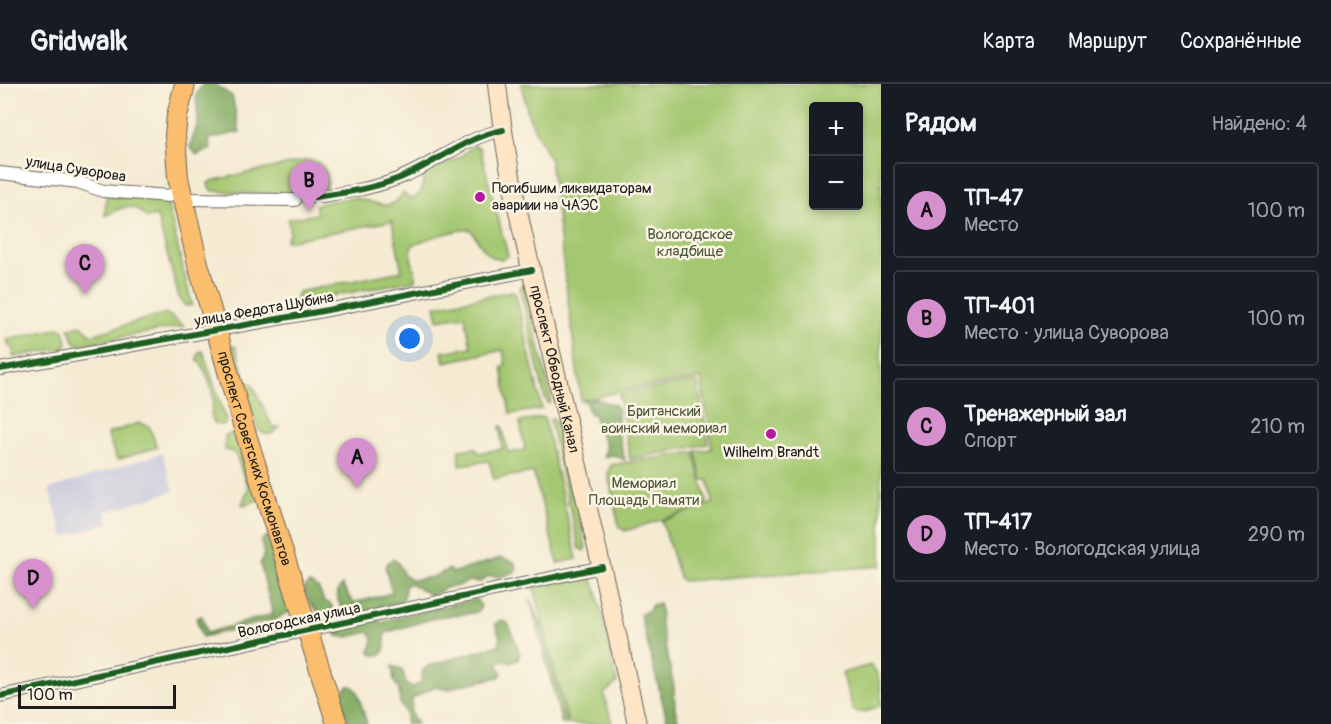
<!DOCTYPE html>
<html lang="ru">
<meta charset="utf-8">
<style>
:root{--surface:#171b24;--page:#20242c;--text:#f1f3f6;--muted:#9ea1a6;--line:#363941;--accent:#d690ce}
body{margin:0;font-family:Pangolin,sans-serif;background:var(--page);color:var(--text)}
.controls{position:absolute;right:18px;top:18px;display:grid;overflow:hidden;border-radius:6px;box-shadow:0 3px 9px #0003}
.controls button{width:54px;height:54px;display:grid;place-items:center;padding:0;border:0;border-bottom:2px solid var(--line);background:var(--surface);color:var(--text);font:30px sans-serif}
.scale{position:absolute;left:18px;bottom:15px;width:158px;box-sizing:border-box;padding-left:6px;border:3px solid #1c1c1c;border-top:0;font-size:16px;line-height:21px;white-space:nowrap;color:#1c1c1c;-webkit-text-stroke:4px #fcf5e5;paint-order:stroke}
.you{position:absolute;left:410px;top:255px;width:21px;height:21px;margin:-15px;border:4px solid #fff;border-radius:50%;background:#1a73e8;box-shadow:0 0 0 9px #1a73e833}
.badge{display:grid;place-items:center;width:39px;height:39px;border-radius:50%;background:var(--accent);color:#111;font-size:20px;font-weight:700}
.pin{position:absolute;translate:-50% -50px;filter:drop-shadow(0 2px 3px #0008)}
.pin::after{content:'';position:absolute;top:32px;width:21px;height:18px;background:inherit;clip-path:polygon(0 0,100% 0,50% 100%)}
.list{margin:0;padding:0;list-style:none}
h2{display:flex;justify-content:space-between;align-items:center;height:78px;margin:0;padding:0 24px;font-size:26px}
h2 small{font-size:20px;font-weight:400;color:var(--muted)}
.list li{display:grid;grid-template-columns:39px 1fr auto;gap:18px;align-items:center;box-sizing:border-box;height:96px;margin:0 12px 12px;padding:0 12px;border:2px solid var(--line);border-radius:6px}
.list b{display:block;font-size:22px;white-space:nowrap}
.list p{margin:0;font-size:20px;white-space:nowrap;color:var(--muted)}
.list em{font-size:20px;font-style:normal;color:var(--muted)}
.map{position:relative;flex:none;width:881px;height:640px;overflow:hidden}
header{display:flex;align-items:center;gap:36px;box-sizing:border-box;height:84px;padding:0 30px;background:var(--surface);border-bottom:2px solid var(--line)}
header strong{font-size:28px}
nav{display:flex;gap:33px;margin-inline-start:auto;font-size:21px}
main{display:flex}
aside{flex:1;background:var(--surface)}
.map>svg:first-child{display:block}
</style>
<header>
<strong>Gridwalk</strong>
<nav><a>Карта</a><a>Маршрут</a><a>Сохранённые</a></nav>
</header>
<main>
<div class="map">
<svg width="881" height="640" viewBox="0 0 881 640">
<rect width="100%" height="100%" fill="#fcf5e5"/>
<filter id="ink" filterUnits="userSpaceOnUse"><feTurbulence type="fractalNoise" baseFrequency=".0167" numOctaves="2"/><feDisplacementMap in="SourceGraphic" scale="12" xChannelSelector="R" yChannelSelector="G"/><feConvolveMatrix kernelMatrix="1 2 1 2 8 2 1 2 1" color-interpolation-filters="sRGB"/></filter>
<filter id="wash" filterUnits="userSpaceOnUse"><feTurbulence type="fractalNoise" baseFrequency=".008" numOctaves="4" result="noise"/><feDisplacementMap in="SourceGraphic" scale="24" xChannelSelector="R" yChannelSelector="G"/><feGaussianBlur stdDeviation="1.35" result="paint"/><feColorMatrix in="noise" values="0 0 0 0 0 0 0 0 0 0 0 0 0 0 0 0 0 1.4 0 .05"/><feComposite in="paint" operator="in"/></filter>
<g filter="url(#wash)">
<rect width="100%" height="100%" fill="#f5ebd3"/>
<polygon fill="#c0c2dd" points="162,369 174,407 106,428 109,439 64,453 49,405"/>
<g fill="#a4c871" stroke="#607246" stroke-width="1.5" fill-rule="evenodd">
<path d="M521 0H881V482L683 497 679 493 662 437 713 419 708 396H702L696 367 712 365 701 294 620 307 581 317 550 76 529 33ZM814 22H858V122H814Z"/>
<path d="M473 62H477L480 65 508 172C492 185 478 156 471 146 463 143 421 156 412 162 407 177 418 183 415 196L294 219 298 208 402 187 392 137 286 157V154L290 149 288 135 317 130 315 121C327 118 341 114 353 114 372 114 389 133 403 109L409 114H415L421 108 425 87 457 75Z"/>
<path d="M308 76 318 78C328 86 330 95 325 106L297 112 214 107 209 104 208 99 215 96Z"/>
<path d="M106 112 163 116 168 122 192 221 185 222 179 214 157 132 147 134C131 117 124 122 105 132Z"/>
<polygon points="522,200 525,203 551,313 551,318 549,320 545,315 520,204"/>
<polygon points="513,207 516,211 542,325 510,330 502,283 506,282 503,266 444,278 442,268 471,263 465,232 438,236 435,222"/>
<polygon points="166,229 184,242 79,261 74,257 69,244 81,241 92,251"/>
<polygon points="60,244 64,246 67,259 64,264 13,273 14,266 9,262 7,256"/>
<path d="M235 262 247 298 252 300 273 344 280 343C274 350 265 354 258 345L230 263Z"/>
<path d="M203 267 226 336 225 340 220 341 214 339C208 325 214 326 213 315 212 302 205 284 197 275L199 268Z"/>
<polygon points="697,297 708,360 630,375 619,310"/>
<polygon points="544,333 577,475 558,479 533,388 494,395 489,377 460,381 459,366 476,364 478,369 502,365 500,342 502,342 508,369 525,366 520,338"/>
<polygon points="552,334 556,336 586,463 584,467 579,464 550,337"/>
<polygon points="139,339 149,342 157,363 117,376 107,350"/>
<polygon points="230,350 236,351 258,413 256,417 246,421 242,420 248,405 247,401 236,371 233,368 225,366 225,352"/>
<polygon points="694,368 707,418 699,424 625,447 619,442 609,395 608,390 611,381"/>
<polygon points="590,493 596,504 617,599 604,610 612,640 568,640 534,503"/>
<path d="M871 581C881 590 881 608 881 621 872 625 862 632 853 626L842 589Z"/>
</g>
<g fill="#83ac63" stroke="#506440" stroke-width="1.5">
<polygon points="203,0 217,0 218,3 232,12 240,48 209,55 211,65 197,71 190,63 198,38 196,11"/>
<path d="M585 315H596L616 321 618 329V350L625 376 614 371 603 373C610 356 599 355 596 342 595 339 596 335 595 331L589 329Z"/>
<polygon points="269,452 293,527 284,530 277,535 202,553 196,534 202,532 207,549 273,530 260,480 264,470 261,458 265,453"/>
<path d="M501 474 514 478 517 483 515 488 500 493 488 492 480 498 469 497 458 502 447 503 432 512 410 499 405 502 404 514 401 518 353 531 343 527C338 518 334 509 342 501L353 519 392 509 385 482 388 478 393 475 397 477 403 489 411 496 433 493 450 485 452 489Z"/>
<path d="M310 499 319 505 324 517 331 520 333 526 330 530 322 532C312 524 306 516 304 504Z"/>
<path d="M476 515 481 522 479 527 474 529 438 533 385 549C384 559 389 573 373 571L370 568 373 554 369 548 347 553 337 552 335 547 337 542 379 534 382 540 387 536Z"/>
<polygon points="530,515 543,544 568,640 562,640"/>
<polygon points="659,519 661,528 660,537 674,603 675,625 679,640 668,640 640,530 648,527 652,521"/>
<polygon points="500,536 508,539 520,569 518,576 511,579 506,577 498,578 497,580 502,589 499,593 461,601 447,606 435,602 412,615 411,630 417,640 406,640 406,630 400,619 399,606 394,597 392,582 402,585 407,601 413,603 421,599 423,586 428,582 499,561 500,553 495,540"/>
<path d="M349 602H352L357 607 367 640H350L348 637C344 625 336 610 349 602Z"/>
</g>
</g>
<g filter="url(#ink)">
<g fill="none" stroke-linecap="round" stroke-linejoin="round">
<g stroke="#68645c" stroke-width="14">
<g id="minor">
<polyline points="0,89 78,98 103,107 169,112 181,105"/>
<path d="M315 113C343 109 371 105 397 95 434 81 463 54 503 46"/>
<polyline points="182,115 295,116"/>
<polyline points="0,285 317,228 532,186"/>
<polyline points="0,612 602,483"/>
</g>
</g>
<g stroke="#68645c" stroke-width="20">
<g id="secondary">
<path id="s1" d="M497 0C507 95 532 188 554 281 582 400 611 520 637 640"/>
</g>
</g>
<g stroke="#68645c" stroke-width="22">
<g id="primary">
<path id="s2" d="M185 0 177 32 175 51 178 94 198 180 243 341 337 640"/>
</g>
</g>
<use href="#minor" stroke="#fff" stroke-width="12"/>
<use href="#secondary" stroke="#fde5c5" stroke-width="18"/>
<use href="#primary" stroke="#fbbd6e" stroke-width="20"/>
<g stroke="#fcf5e5" stroke-width="10">
<g id="cycleway">
<path d="M315 113C343 109 371 105 397 95 434 81 463 54 503 46"/>
<polyline points="0,285 317,228 532,186"/>
<polyline points="0,612 602,483"/>
</g>
</g>
<use href="#cycleway" stroke="#1b5e20" stroke-width="6"/>
</g>
</g>
<g fill="#b5179e" stroke="#fcf5e5" stroke-width="2">
<circle cx="480" cy="113" r="6"/>
<circle cx="771" cy="350" r="6"/>
</g>
<g text-anchor="middle" stroke-width="5" stroke-linejoin="round" paint-order="stroke">
<g font-size="15" fill="#1c1c1c" stroke="#fcf5e5">
<text transform="translate(76 85) rotate(9)" y="5">улица Суворова</text>
<text transform="translate(264 225) rotate(-10)" y="5">улица Федота Шубина</text>
<text dy="5" stroke="none"><textPath href="#s1" startOffset="291">проспект Обводный Канал</textPath></text>
<text dy="5" stroke="none"><textPath href="#s2" startOffset="386">проспект Советских Космонавтов</textPath></text>
<text transform="translate(299 536) rotate(-12)" y="5">Вологодская улица</text>
</g>
<g font-size="15" fill="#1c1c1c" stroke="#fcf5e5" text-anchor="start">
<text x="492" y="109">Погибшим ликвидаторам<tspan x="492" dy="17">авариии на ЧАЭС</tspan></text>
<text x="771" y="373" text-anchor="middle">Wilhelm Brandt</text>
</g>
<g font-size="15" fill="#4c583a" stroke="#fcf5e5">
<text x="690" y="155">Вологодское<tspan x="690" dy="17">кладбище</tspan></text>
<text x="664" y="332">Британский<tspan x="664" dy="17">воинский мемориал</tspan></text>
<text x="644" y="404">Мемориал<tspan x="644" dy="17">Площадь Памяти</tspan></text>
</g>
</g>
</svg>
<div class="controls">
<button>+</button>
<button>−</button>
</div>
<div class="scale">100 m</div>
<div class="you"></div>
<div class="pin badge" style="left:357px;top:404px">A</div>
<div class="pin badge" style="left:309px;top:127px">B</div>
<div class="pin badge" style="left:85px;top:210px">C</div>
<div class="pin badge" style="left:33px;top:525px">D</div>
</div>
<aside>
<h2>Рядом<small>Найдено: 4</small></h2>
<ul class="list">
<li><span class="badge">A</span><div><b>ТП-47</b><p>Место</p></div><em>100 m</em></li>
<li><span class="badge">B</span><div><b>ТП-401</b><p>Место · улица Суворова</p></div><em>100 m</em></li>
<li><span class="badge">C</span><div><b>Тренажерный зал</b><p>Спорт</p></div><em>210 m</em></li>
<li><span class="badge">D</span><div><b>ТП-417</b><p>Место · Вологодская улица</p></div><em>290 m</em></li>
</ul>
</aside>
</main>
